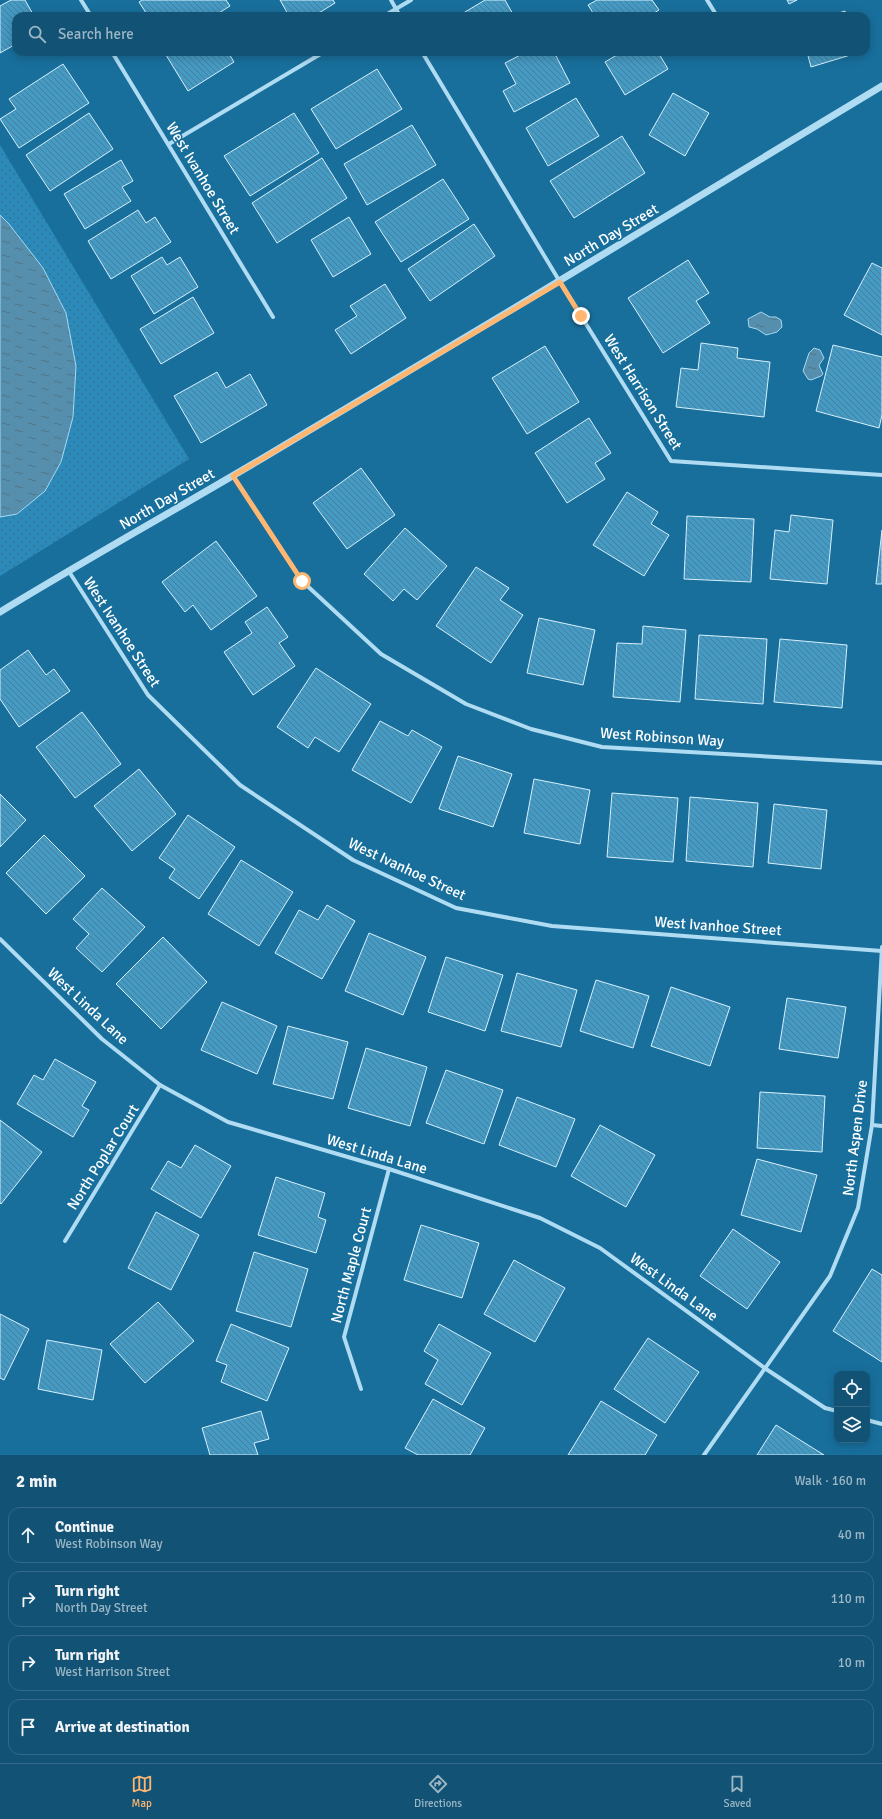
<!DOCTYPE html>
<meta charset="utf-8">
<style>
:root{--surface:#125375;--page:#1f5d7d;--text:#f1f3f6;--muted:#9cb6c5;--line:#316987;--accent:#ffb670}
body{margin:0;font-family:Signika,sans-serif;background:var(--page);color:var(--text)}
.controls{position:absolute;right:12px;bottom:12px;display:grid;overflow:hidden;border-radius:8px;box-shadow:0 2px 10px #0003}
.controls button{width:36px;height:36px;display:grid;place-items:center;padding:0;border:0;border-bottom:1px solid var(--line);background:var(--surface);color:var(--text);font:20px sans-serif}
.stop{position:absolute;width:12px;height:12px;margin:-9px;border:3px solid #ffb670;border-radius:50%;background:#fff}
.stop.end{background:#ffb670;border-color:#fff;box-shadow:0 1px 4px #0008}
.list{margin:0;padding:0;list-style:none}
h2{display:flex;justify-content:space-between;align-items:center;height:52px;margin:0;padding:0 16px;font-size:17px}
h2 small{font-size:13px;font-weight:400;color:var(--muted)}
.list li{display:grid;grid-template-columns:26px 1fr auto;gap:12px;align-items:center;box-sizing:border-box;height:56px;margin:0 8px 8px;padding:0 8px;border:1px solid var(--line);border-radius:12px}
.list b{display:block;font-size:15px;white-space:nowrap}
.list p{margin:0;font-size:13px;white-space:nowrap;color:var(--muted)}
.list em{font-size:13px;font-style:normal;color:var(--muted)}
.icon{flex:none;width:22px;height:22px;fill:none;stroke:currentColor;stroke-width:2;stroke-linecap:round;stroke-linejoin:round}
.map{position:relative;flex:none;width:882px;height:1455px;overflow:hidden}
.search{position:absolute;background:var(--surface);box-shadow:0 2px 10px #0003;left:12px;right:12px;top:12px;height:44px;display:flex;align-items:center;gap:10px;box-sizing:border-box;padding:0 14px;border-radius:12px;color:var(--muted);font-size:15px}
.sheet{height:308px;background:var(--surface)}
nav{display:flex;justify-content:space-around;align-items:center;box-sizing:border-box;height:56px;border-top:1px solid var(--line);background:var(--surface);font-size:11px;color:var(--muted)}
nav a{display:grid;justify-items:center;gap:2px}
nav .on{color:var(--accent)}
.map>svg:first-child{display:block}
</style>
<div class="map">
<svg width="882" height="1455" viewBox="0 0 882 1455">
<defs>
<pattern id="park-dots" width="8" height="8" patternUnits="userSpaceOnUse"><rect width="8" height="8" fill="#2b8aba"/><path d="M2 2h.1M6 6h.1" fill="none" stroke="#38718e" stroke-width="1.8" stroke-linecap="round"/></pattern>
<pattern id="water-ripples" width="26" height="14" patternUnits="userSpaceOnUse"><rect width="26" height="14" fill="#558fad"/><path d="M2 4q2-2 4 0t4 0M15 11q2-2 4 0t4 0" fill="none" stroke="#517486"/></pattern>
<pattern id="building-back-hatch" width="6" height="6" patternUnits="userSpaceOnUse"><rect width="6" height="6" fill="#459ac4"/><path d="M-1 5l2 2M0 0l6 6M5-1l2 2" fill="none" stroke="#477f9a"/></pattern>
</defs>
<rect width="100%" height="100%" fill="#186f9c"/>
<polygon fill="url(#park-dots)" points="0,145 189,459 0,576"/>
<g fill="url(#water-ripples)" stroke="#a2daf4">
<polygon points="0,215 9,224 43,268 66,313 76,366 73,417 61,462 45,491 17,514 0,517"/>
<polygon points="761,312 770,317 776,317 781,320 782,327 777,332 766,335 757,329 749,327 748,319"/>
<polygon points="814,348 820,350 824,358 819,365 823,374 821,376 811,380 808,379 803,371 809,353"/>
</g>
<g fill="url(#building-back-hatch)" stroke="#d7f0fc">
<polygon points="11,0 25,0 34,16 16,16 16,44 0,53 0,6"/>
<polygon points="142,0 226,0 230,6 214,16 148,16 139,2"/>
<polygon points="280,0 333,0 335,3 314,16 289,16"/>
<polygon points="485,0 505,0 514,16 461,16 460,15"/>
<polygon points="597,0 652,0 659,10 649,16 595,16 588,5"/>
<polygon points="787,0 797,0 789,4"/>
<polygon points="845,11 847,16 829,16"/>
<polygon points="170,52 228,52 234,62 188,91 166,55"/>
<polygon points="526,52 554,52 570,83 514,112 503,91 516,84 505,63"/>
<polygon points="622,52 658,52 668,69 625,95 605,62"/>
<polygon points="807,52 857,52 857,53 811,67"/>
<polygon points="63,64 89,103 19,148 0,119 16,109 9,99"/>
<polygon points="377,69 402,109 336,149 311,109"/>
<polygon points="673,93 709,113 685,156 649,135"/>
<polygon points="576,98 599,136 548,166 526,128"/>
<polygon points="89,113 113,149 50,191 26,155"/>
<polygon points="294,113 319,153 250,196 224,156"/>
<polygon points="412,125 436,165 367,205 344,164"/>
<polygon points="622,136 645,173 574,218 550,181"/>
<polygon points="322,158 347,198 277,243 252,203"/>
<polygon points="121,160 133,181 122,187 131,201 85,229 64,194"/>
<polygon points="443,179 469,219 401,262 375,222"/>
<polygon points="138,210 146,223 155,217 171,242 111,279 88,241"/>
<polygon points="349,217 371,254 333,277 311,240"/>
<polygon points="474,224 495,256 430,301 408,269"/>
<polygon points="162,257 167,265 180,257 198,287 154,314 131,276"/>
<polygon points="688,260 709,293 696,301 710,323 663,353 628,298"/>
<polygon points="872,263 882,268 882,335 844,315"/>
<polygon points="385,284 406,318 351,354 335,330 357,316 350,306"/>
<polygon points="193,297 214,333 161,364 140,329"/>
<polygon points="701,343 738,348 737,358 770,362 764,417 676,407 681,368 698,370"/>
<polygon points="833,345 882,357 882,415 879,428 816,411"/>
<polygon points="545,346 579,402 527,434 492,378"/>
<polygon points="217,372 226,388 250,374 267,405 201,443 174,396"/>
<polygon points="589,418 611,453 595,463 605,479 567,503 535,453"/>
<polygon points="361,468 395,515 347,549 313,503"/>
<polygon points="627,492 658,512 651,524 669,535 644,576 593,545"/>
<polygon points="791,515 833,520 827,584 770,579 775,530 789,532"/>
<polygon points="687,516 754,519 751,582 684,579"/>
<polygon points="405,528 447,566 417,600 404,589 393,601 364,574"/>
<polygon points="882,530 882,584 876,584"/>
<polygon points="216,541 257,596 211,630 193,605 185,612 162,582"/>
<polygon points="476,567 509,588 500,600 523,615 491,663 436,626"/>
<polygon points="267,607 288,637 279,643 295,666 253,695 224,652 252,633 245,622"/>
<polygon points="539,618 595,630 583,685 527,673"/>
<polygon points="643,626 686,630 680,702 613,697 617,643 642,644"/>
<polygon points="699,635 767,639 763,704 695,699"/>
<polygon points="780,639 847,645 842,708 774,702"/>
<polygon points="28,650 46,675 54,669 70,691 19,727 0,699 0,670"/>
<polygon points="316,668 371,704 339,752 315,737 308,748 277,727"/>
<polygon points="82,712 121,764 75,798 36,747"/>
<polygon points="380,721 408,736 412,730 442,747 411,803 352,770"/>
<polygon points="458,756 512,774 493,827 439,809"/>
<polygon points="139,769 176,814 132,851 94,806"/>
<polygon points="534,779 590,790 580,844 524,833"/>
<polygon points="612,793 678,798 673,862 607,857"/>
<polygon points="0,794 26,820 0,847"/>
<polygon points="690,797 758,803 753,867 686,861"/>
<polygon points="774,804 827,810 821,869 768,863"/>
<polygon points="188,815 235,847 199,899 169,878 175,869 159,858"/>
<polygon points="44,835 85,876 46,914 6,873"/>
<polygon points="241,860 293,892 259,946 208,914"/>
<polygon points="102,888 145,927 102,972 76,948 89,934 73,919"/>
<polygon points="327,905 355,921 322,979 275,953 299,910 318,920"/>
<polygon points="369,933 426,957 403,1015 345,991"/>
<polygon points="163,937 207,982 161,1029 116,984"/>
<polygon points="446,957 503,975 485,1031 428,1012"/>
<polygon points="517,973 577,990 561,1047 501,1031"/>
<polygon points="596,980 649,996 633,1048 580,1031"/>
<polygon points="671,987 730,1007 710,1066 651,1046"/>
<polygon points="787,998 846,1007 838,1058 779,1049"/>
<polygon points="222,1002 277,1026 257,1074 201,1050"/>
<polygon points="288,1026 348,1042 333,1099 273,1084"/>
<polygon points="366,1048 427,1067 410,1126 348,1108"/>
<polygon points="55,1059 96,1082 82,1106 89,1110 73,1137 17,1104 34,1075 43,1080"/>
<polygon points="446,1070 503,1090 484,1144 426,1123"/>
<polygon points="760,1092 825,1096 822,1152 757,1148"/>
<polygon points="517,1097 575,1119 556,1167 499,1145"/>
<polygon points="0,1120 42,1152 1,1204 0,1203"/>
<polygon points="600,1125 655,1155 626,1207 571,1176"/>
<polygon points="195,1145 231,1166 201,1218 151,1189 168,1161 181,1168"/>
<polygon points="757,1159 817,1175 801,1232 741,1215"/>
<polygon points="276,1177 325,1193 318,1217 326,1220 316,1253 258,1235"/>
<polygon points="156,1212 199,1235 171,1290 128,1268"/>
<polygon points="421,1225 479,1243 462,1298 404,1280"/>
<polygon points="733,1229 780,1262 747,1309 700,1276"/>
<polygon points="254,1252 308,1269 291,1327 236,1311"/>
<polygon points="514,1260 565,1288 535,1342 484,1314"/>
<polygon points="872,1269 882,1275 882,1362 833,1331"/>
<polygon points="158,1302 194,1341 145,1383 110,1344"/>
<polygon points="0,1314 29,1329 4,1380 0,1378"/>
<polygon points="231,1324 289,1348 267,1401 221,1382 227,1365 216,1361"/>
<polygon points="439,1324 491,1353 462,1405 425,1384 438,1360 424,1351"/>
<polygon points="648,1338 699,1372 665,1423 614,1389"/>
<polygon points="47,1340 102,1350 93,1400 38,1389"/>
<polygon points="433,1399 485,1428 470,1455 418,1455 405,1448"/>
<polygon points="601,1401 657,1435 645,1455 568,1455"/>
<polygon points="261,1411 269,1439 254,1443 258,1455 210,1455 202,1428"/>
<polygon points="776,1425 824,1455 757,1455"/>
</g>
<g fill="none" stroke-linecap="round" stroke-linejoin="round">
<g stroke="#afdcf2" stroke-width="4">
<polyline points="81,0 91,16"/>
<polyline points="391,0 400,16"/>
<polyline points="707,0 717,16"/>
<polyline points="384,16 411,0"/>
<polyline points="112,52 273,317"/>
<polyline points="422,52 560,282 671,461 882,475"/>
<polyline points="169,144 324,52"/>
<polyline points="233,476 302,581 381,654 466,704 531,729 602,747 882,763"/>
<polyline points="68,570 148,695 240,785 353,860 456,908 552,926 882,951"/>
<polyline points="0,939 102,1039 160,1085 228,1122 389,1169 540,1218 600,1248 766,1369 825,1408 837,1411"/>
<polyline points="872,1125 882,1126"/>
<polyline points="65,1241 160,1085"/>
<polyline points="361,1389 344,1337 389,1169"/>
<polyline points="867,1420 882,1424"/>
<polyline points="704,1455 830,1276 858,1208 872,1125 882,947"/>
</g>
<path stroke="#afdcf2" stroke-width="7" d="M0 612C87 559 175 510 263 458 470 335 676 211 882 86"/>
</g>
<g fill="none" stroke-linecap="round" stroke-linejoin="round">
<polyline stroke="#ffb670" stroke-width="5" points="302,581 233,476 560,282 581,316"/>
</g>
<g text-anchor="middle" stroke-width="3" stroke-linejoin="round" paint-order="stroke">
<g font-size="15" fill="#fff" stroke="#186f9c">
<text transform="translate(203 178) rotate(59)" y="5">West Ivanhoe Street</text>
<text transform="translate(611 235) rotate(-31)" y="5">North Day Street</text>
<text transform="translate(643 392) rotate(58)" y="5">West Harrison Street</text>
<text transform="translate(167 499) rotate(-30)" y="5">North Day Street</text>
<text transform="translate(122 632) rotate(57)" y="5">West Ivanhoe Street</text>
<text transform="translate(662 737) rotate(4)" y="5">West Robinson Way</text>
<text transform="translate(407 869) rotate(25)" y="5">West Ivanhoe Street</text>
<text transform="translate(718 926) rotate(4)" y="5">West Ivanhoe Street</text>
<text transform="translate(88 1006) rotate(43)" y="5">West Linda Lane</text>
<text transform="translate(855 1138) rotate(-83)" y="5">North Aspen Drive</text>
<text transform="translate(377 1154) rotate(17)" y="5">West Linda Lane</text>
<text transform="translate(103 1157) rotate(-58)" y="5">North Poplar Court</text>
<text transform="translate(351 1265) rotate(-75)" y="5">North Maple Court</text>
<text transform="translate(674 1287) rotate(36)" y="5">West Linda Lane</text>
</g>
</g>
</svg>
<div class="controls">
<button><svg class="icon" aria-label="locate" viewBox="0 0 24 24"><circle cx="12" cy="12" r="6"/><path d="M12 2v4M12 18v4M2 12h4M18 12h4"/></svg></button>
<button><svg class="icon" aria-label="layers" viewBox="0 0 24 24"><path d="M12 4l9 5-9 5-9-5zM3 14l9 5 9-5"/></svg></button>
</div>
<div class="stop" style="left:302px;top:581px"></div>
<div class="stop end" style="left:581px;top:316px"></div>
<div class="search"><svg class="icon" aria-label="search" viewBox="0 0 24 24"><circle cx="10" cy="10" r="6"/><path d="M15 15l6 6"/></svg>Search here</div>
</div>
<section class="sheet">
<h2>2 min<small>Walk · 160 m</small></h2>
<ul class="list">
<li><svg class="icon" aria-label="ahead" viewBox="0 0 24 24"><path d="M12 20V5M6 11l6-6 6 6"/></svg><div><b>Continue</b><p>West Robinson Way</p></div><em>40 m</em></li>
<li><svg class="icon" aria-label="right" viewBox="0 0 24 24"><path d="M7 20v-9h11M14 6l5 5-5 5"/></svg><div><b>Turn right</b><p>North Day Street</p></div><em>110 m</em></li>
<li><svg class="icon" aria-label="right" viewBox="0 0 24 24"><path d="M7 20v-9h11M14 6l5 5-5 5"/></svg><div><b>Turn right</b><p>West Harrison Street</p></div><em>10 m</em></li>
<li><svg class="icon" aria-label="arrive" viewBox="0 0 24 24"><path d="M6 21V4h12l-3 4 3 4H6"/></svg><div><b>Arrive at destination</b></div></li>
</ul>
</section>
<nav>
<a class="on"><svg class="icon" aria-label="map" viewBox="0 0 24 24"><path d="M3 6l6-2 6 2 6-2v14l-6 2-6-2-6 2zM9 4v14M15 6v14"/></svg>Map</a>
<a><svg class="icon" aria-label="directions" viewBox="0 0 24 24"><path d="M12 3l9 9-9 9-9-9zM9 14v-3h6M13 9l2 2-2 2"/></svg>Directions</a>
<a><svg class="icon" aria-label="saved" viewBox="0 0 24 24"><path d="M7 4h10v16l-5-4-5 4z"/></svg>Saved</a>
</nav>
